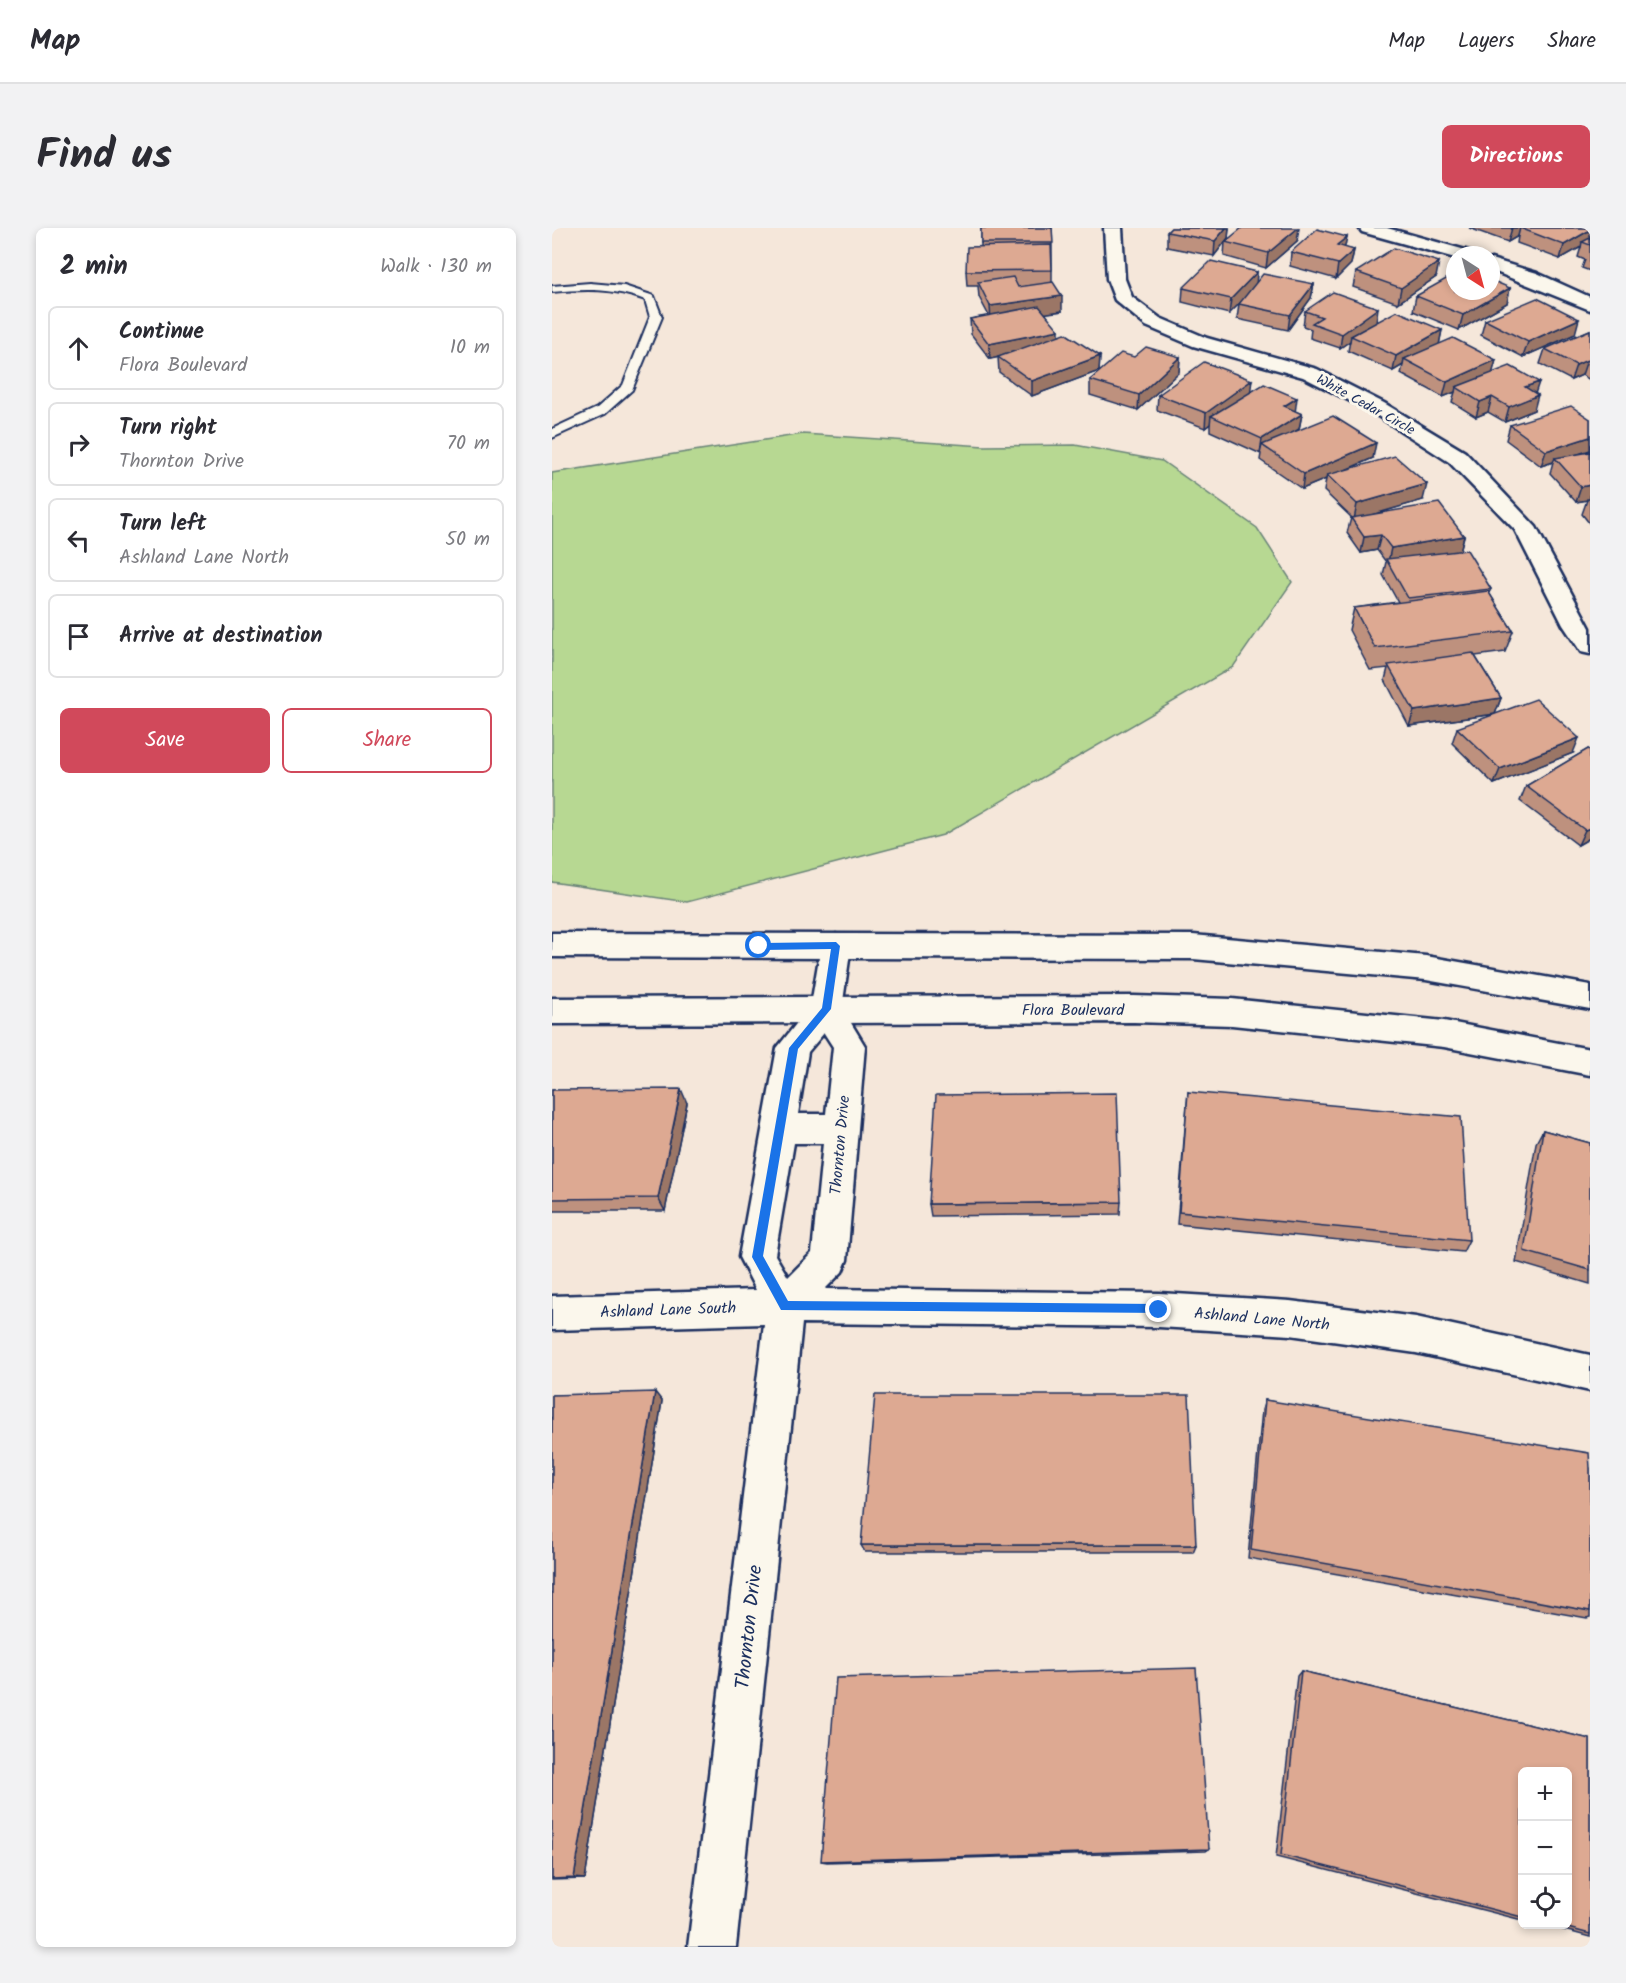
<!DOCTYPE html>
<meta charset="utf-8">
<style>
:root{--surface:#fff;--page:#f2f2f3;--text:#2b2b33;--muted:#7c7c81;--line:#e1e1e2;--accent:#d1495b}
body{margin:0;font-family:Kalam,sans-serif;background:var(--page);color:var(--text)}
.controls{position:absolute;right:18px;bottom:18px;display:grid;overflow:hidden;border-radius:9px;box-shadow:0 3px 9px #0003}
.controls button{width:54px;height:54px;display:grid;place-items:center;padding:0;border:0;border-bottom:2px solid var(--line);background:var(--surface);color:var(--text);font:30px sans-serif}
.compass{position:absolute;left:894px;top:18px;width:54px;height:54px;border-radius:50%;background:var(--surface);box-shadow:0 3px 9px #0003;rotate:144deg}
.stop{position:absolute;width:18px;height:18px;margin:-14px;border:4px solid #1a73e8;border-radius:50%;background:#fff}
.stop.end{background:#1a73e8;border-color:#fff;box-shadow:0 2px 6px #0008}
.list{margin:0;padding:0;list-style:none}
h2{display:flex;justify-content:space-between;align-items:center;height:78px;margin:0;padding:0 24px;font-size:26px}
h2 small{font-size:20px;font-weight:400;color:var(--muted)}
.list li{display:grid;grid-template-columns:39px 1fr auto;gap:18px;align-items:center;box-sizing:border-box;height:84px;margin:0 12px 12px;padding:0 12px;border:2px solid var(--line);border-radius:9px}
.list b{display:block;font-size:22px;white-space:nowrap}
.list p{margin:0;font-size:20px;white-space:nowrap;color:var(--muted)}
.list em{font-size:20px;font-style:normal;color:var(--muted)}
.actions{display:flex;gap:12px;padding:18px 24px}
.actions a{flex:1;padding:14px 0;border:2px solid var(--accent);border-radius:9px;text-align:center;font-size:21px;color:var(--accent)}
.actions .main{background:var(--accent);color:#fff}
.icon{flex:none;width:33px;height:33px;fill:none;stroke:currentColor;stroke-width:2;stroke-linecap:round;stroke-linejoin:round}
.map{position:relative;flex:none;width:1038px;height:1719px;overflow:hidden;border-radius:9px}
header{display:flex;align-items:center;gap:36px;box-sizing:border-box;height:84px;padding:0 30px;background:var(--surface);border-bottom:2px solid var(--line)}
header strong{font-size:28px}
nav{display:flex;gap:33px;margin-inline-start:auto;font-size:21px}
.intro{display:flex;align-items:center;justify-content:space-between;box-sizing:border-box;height:144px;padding:0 36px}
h1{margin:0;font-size:42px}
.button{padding:15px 27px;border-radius:9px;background:var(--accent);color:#fff;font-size:21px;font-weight:700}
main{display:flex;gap:36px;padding:0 36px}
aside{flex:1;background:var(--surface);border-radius:9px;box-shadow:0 3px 9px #0003}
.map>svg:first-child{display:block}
</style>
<header>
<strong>Map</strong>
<nav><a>Map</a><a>Layers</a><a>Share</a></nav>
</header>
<div class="intro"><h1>Find us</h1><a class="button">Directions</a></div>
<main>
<aside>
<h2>2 min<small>Walk · 130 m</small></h2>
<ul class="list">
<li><svg class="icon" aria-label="ahead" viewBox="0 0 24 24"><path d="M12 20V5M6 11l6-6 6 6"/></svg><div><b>Continue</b><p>Flora Boulevard</p></div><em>10 m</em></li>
<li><svg class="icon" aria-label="right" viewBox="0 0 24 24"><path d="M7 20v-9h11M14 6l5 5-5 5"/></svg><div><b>Turn right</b><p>Thornton Drive</p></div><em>70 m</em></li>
<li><svg class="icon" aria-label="left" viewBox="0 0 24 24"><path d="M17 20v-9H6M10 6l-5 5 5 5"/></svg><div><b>Turn left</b><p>Ashland Lane North</p></div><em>50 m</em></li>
<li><svg class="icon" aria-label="arrive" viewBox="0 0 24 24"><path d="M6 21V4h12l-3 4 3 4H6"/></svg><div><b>Arrive at destination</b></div></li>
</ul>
<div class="actions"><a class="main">Save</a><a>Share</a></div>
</aside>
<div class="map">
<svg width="1038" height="1719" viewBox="0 0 1038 1719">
<rect width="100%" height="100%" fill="#f5e7da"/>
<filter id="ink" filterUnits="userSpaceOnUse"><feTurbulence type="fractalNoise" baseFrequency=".0167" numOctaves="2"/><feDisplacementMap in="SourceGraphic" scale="12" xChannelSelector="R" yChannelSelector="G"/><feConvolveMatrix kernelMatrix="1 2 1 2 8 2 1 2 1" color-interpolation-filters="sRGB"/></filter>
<g filter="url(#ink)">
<polygon fill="#b7d892" stroke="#698478" stroke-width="1.5" points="251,206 432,218 523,217 610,233 705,300 740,354 681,439 391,607 135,674 0,654 0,245"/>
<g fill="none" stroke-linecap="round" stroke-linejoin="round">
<g stroke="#1b2f5e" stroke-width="4">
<path id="service" d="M38 55 72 58 102 68 110 89 80 162 53 186 0 210V201L45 180 71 157 98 89 93 72C61 60 33 61 0 64V58Z"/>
</g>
<g stroke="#1b2f5e" stroke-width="5">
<g id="minor">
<polygon points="552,0 570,0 573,51 580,69 608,90 655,110 765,141 832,175 913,224 984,299 1038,400 1038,426 1029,424 1011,397 963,302 897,234 818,183 751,149 641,118 594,98 563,72 555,51"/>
<polygon points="807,0 835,0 917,23 920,27 903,27 903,30 810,4"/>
<polygon points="939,31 985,45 1038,69 1038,82 939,42"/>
<path d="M284 706 295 710 299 718 290 780 313 818 295 1032 290 1044 273 1061 607 1065 738 1073 864 1089 1038 1127V1163L864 1125 738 1107 607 1099 250 1095 184 1719H136L212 1096 0 1102V1068L204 1062 187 1029 225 820 259 777 269 718 273 710ZM272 805 281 819 274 886H246L256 824ZM242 915H271L260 1025 236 1049 223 1027Z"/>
</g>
</g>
<g stroke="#1b2f5e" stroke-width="5">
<g id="tertiary">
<polygon points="0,705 641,707 874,728 1038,757 1038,781 874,752 641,731 0,729"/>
<polygon points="582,768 680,771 892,793 1038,821 1038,847 892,819 680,797 582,794 0,796 0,770"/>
</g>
</g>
<use href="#service" fill="#fbf7ec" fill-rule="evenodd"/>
<use href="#minor" fill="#fbf7ec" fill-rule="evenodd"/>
<use href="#tertiary" fill="#fbf7ec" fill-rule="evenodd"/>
</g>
<g fill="#be917e" stroke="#1b2f5e" stroke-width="1.5">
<polygon points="429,0 500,0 500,54 510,83 493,85 507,107 548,128 547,143 480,168 447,144 446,129 438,131 419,106 418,91 437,88 427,69 426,58 415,58 414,43 429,18"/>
<polygon points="619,0 677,0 676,10 662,28 615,19 615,4"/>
<polygon points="917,0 1038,0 1038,43 1030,40 1033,32 1026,29 1029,19 1008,31 965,15 966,8 956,14"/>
<polygon points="745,13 714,40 672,28 673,14"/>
<polygon points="793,20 802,22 799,36 784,51 738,38 739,24"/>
<polygon points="705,44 704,54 762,56 759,70 736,102 685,91 687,76 677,86 630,74 631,60"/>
<polygon points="804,44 884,49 846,75 801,59"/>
<polygon points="958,60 955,75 907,102 861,83 864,68"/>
<polygon points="753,83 824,94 890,102 887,116 944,132 940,145 983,165 982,182 953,194 936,184 924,189 900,174 903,164 891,169 849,146 851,137 841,143 796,123 798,113 788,120 758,110 759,101 751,98"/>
<polygon points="933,92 1023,106 971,129 929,107"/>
<polygon points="1038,102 1038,152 1030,147 1019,152 988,136 993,121"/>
<polygon points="582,129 628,129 627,144 586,182 538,167 538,152"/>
<polygon points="698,164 750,186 747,201 744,203 821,230 794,242 871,272 819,287 912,308 908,323 939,361 937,365 961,403 953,424 923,428 949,470 943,486 857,498 833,452 836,440 818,442 797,402 802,380 846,374 831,347 834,334 825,322 809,325 795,305 799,290 800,290 772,263 774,251 750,261 708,232 709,226 658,203 658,196 653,200 605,182 606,167"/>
<polygon points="1038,191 1038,222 1026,226 1038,224 1038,296 1030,286 1035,272 1024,274 998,245 1001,234 989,238 954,212 958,197"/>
<polygon points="905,500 1021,525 942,556 900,515"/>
<polygon points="1036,521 1038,610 1026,617 968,573 974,558"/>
<polygon points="0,862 135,875 113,983 0,983"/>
<polygon points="636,864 917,1012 911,1024 625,996"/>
<polygon points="991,902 1038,915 1038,1056 964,1034 984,915"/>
<polygon points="569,974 568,986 379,988 377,976"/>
<polygon points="0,1167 110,1173 33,1651 0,1652"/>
<polygon points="713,1172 1038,1240 1038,1389 1035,1390 696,1330 710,1182"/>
<polygon points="309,1317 644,1317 641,1324 313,1324"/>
<polygon points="749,1443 1038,1511 1038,1709 990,1696 1016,1696 970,1544 970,1692 724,1629 745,1448"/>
<polygon points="657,1621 654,1623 275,1634 269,1633"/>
</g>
<g fill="#9b7666" stroke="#1b2f5e" stroke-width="1.5">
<polygon points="674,0 677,0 676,10 662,28 663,13"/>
<polygon points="746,0 747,0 745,13 714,40 716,25"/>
<polygon points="960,0 979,0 968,0 966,8 956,14"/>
<polygon points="1038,2 1038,14 1030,14 1029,19 1008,31 1012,17"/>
<polygon points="795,9 792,23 785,17"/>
<polygon points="802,22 799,36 784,51 786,36"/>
<polygon points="887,34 884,49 846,75 849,60"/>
<polygon points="705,44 704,59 677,86 679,71"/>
<polygon points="762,56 759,70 736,102 738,87"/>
<polygon points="958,60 955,75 907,102 911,87"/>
<polygon points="510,68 510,83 439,93 438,78"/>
<polygon points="826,80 824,95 799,108 798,113 788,120 790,106"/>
<polygon points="1027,91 1023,106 971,129 976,114"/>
<polygon points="507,102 507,117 438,131 437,116"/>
<polygon points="890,102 887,117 852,131 851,137 841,143 844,128"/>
<polygon points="548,128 547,143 480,168 480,153"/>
<polygon points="628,129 627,144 586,182 587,167"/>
<polygon points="944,132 940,147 904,159 903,164 891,169 895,154"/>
<polygon points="1035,132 1030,147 1019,152 1024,137"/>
<polygon points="700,152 698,167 659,188 658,196 653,200 654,185"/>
<polygon points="987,154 982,169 986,167 982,182 953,194 957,179 973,159"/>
<polygon points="940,169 936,184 924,189 928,174"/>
<polygon points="745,170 743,185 732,178"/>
<polygon points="750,186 747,201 716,221 710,217 708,226 710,211"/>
<polygon points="1038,209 1038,222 1006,233 1003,230 1001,234 989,238 994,223"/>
<polygon points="824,215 821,230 777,249 775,247 774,251 750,261 752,246"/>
<polygon points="875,256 871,272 802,292 805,276"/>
<polygon points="1038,257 1038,271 1035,271 1035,272 1024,274 1029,259"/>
<polygon points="829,307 825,322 809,325 812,309"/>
<polygon points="912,308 908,323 836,334 839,320"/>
<polygon points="949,470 943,486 857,498 862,483"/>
<polygon points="1027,510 1021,525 942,556 948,541"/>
<polygon points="1038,600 1038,610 1026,617 1033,602"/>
<polygon points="129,861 135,875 113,983 106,970"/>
<polygon points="103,1164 110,1173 33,1651 22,1650"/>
</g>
<g fill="#dda992" stroke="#1b2f5e" stroke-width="1.5">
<polygon points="429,0 500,0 501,15 429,15"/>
<polygon points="619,0 674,0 663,13 615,4"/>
<polygon points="690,0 746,0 716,25 673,14"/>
<polygon points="968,0 1038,0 1038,2 1012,17"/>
<polygon points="765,1 795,9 785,17 802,22 786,36 739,24"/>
<polygon points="1038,10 1038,17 1030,14"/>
<polygon points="499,17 500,42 414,43 415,19"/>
<polygon points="842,20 887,34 849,60 804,44"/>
<polygon points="659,33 705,44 679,71 631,60"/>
<polygon points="711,46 762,56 738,87 687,76"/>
<polygon points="903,46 903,63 939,63 939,52 958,60 911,87 864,68"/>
<polygon points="461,49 466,59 501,54 510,68 438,78 426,54"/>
<polygon points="781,64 826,80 790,106 760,95 770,89 753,83"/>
<polygon points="985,70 1027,91 976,114 933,92"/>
<polygon points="487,78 507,102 437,116 418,91"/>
<polygon points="845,83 890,102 844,128 799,108"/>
<polygon points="1038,102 1038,134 1035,132 1024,137 993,121"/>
<polygon points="513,105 548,128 480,153 446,129"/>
<polygon points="901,110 944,132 895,154 852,131"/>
<polygon points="594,119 628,129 587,167 538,152 569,125 582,129"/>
<polygon points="652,134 700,152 654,185 606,167"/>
<polygon points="958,138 987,154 973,159 986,167 957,179 940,169 928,174 904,159"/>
<polygon points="712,156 745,170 732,178 750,186 710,211 659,188"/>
<polygon points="1019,178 1038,191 1038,209 994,223 958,197"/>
<polygon points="781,188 824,215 752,246 710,217"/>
<polygon points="1038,224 1038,257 1029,259 1003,230"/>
<polygon points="843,228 875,256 805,276 775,247"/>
<polygon points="887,275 912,308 839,320 829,307 812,309 799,290"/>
<polygon points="915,322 939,361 856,370 834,331"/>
<polygon points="936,363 961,403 823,420 802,380"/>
<polygon points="921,425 949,470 862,483 836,437"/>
<polygon points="984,471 1027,510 948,541 905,500"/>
<polygon points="1036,521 1038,522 1038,600 1033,602 974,558"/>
<polygon points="129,861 106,970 0,971 0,862"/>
<polygon points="636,864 909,889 917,1012 627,984"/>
<polygon points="565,865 569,974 377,976 384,867"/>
<polygon points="991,902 1038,915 1038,1042 972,1023"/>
<polygon points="103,1164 22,1650 0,1651 0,1167"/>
<polygon points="323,1167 637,1167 644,1317 309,1317"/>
<polygon points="713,1172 1037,1225 1038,1240 1038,1383 699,1322"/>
<polygon points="644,1440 657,1621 269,1633 284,1450"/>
<polygon points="749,1443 1038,1511 1038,1706 1001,1696 1016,1696 1016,1544 970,1544 970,1689 729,1627"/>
</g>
</g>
<polygon fill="#1a73e8" points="284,714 288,718 279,781 246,821 211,1028 236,1073 607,1076 611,1078 611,1085 229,1082 200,1029 237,820 270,780 279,721 207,722 203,718 207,715"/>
<g text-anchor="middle" stroke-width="6" stroke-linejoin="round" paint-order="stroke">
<g font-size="14" fill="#1b2f5e" stroke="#fbf7ec">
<text transform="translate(814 176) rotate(29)" y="5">White Cedar Circle</text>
</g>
<g font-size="16" fill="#1b2f5e" stroke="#fbf7ec">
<text x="521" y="787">Flora Boulevard</text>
<text transform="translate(287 917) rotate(-85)" y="6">Thornton Drive</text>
<text transform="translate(116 1081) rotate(-2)" y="6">Ashland Lane South</text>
<text transform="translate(710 1090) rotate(5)" y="6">Ashland Lane North</text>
</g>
<g font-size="20" fill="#1b2f5e" stroke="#fbf7ec">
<text transform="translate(196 1399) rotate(-84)" y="7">Thornton Drive</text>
</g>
</g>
</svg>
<div class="controls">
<button>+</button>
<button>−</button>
<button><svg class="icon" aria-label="locate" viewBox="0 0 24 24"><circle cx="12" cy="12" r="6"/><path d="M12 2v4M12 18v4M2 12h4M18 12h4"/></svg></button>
</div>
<svg class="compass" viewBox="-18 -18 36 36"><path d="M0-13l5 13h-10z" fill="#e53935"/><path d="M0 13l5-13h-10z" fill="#7c7c81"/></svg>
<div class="stop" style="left:207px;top:718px"></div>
<div class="stop end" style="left:607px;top:1082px"></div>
</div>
</main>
